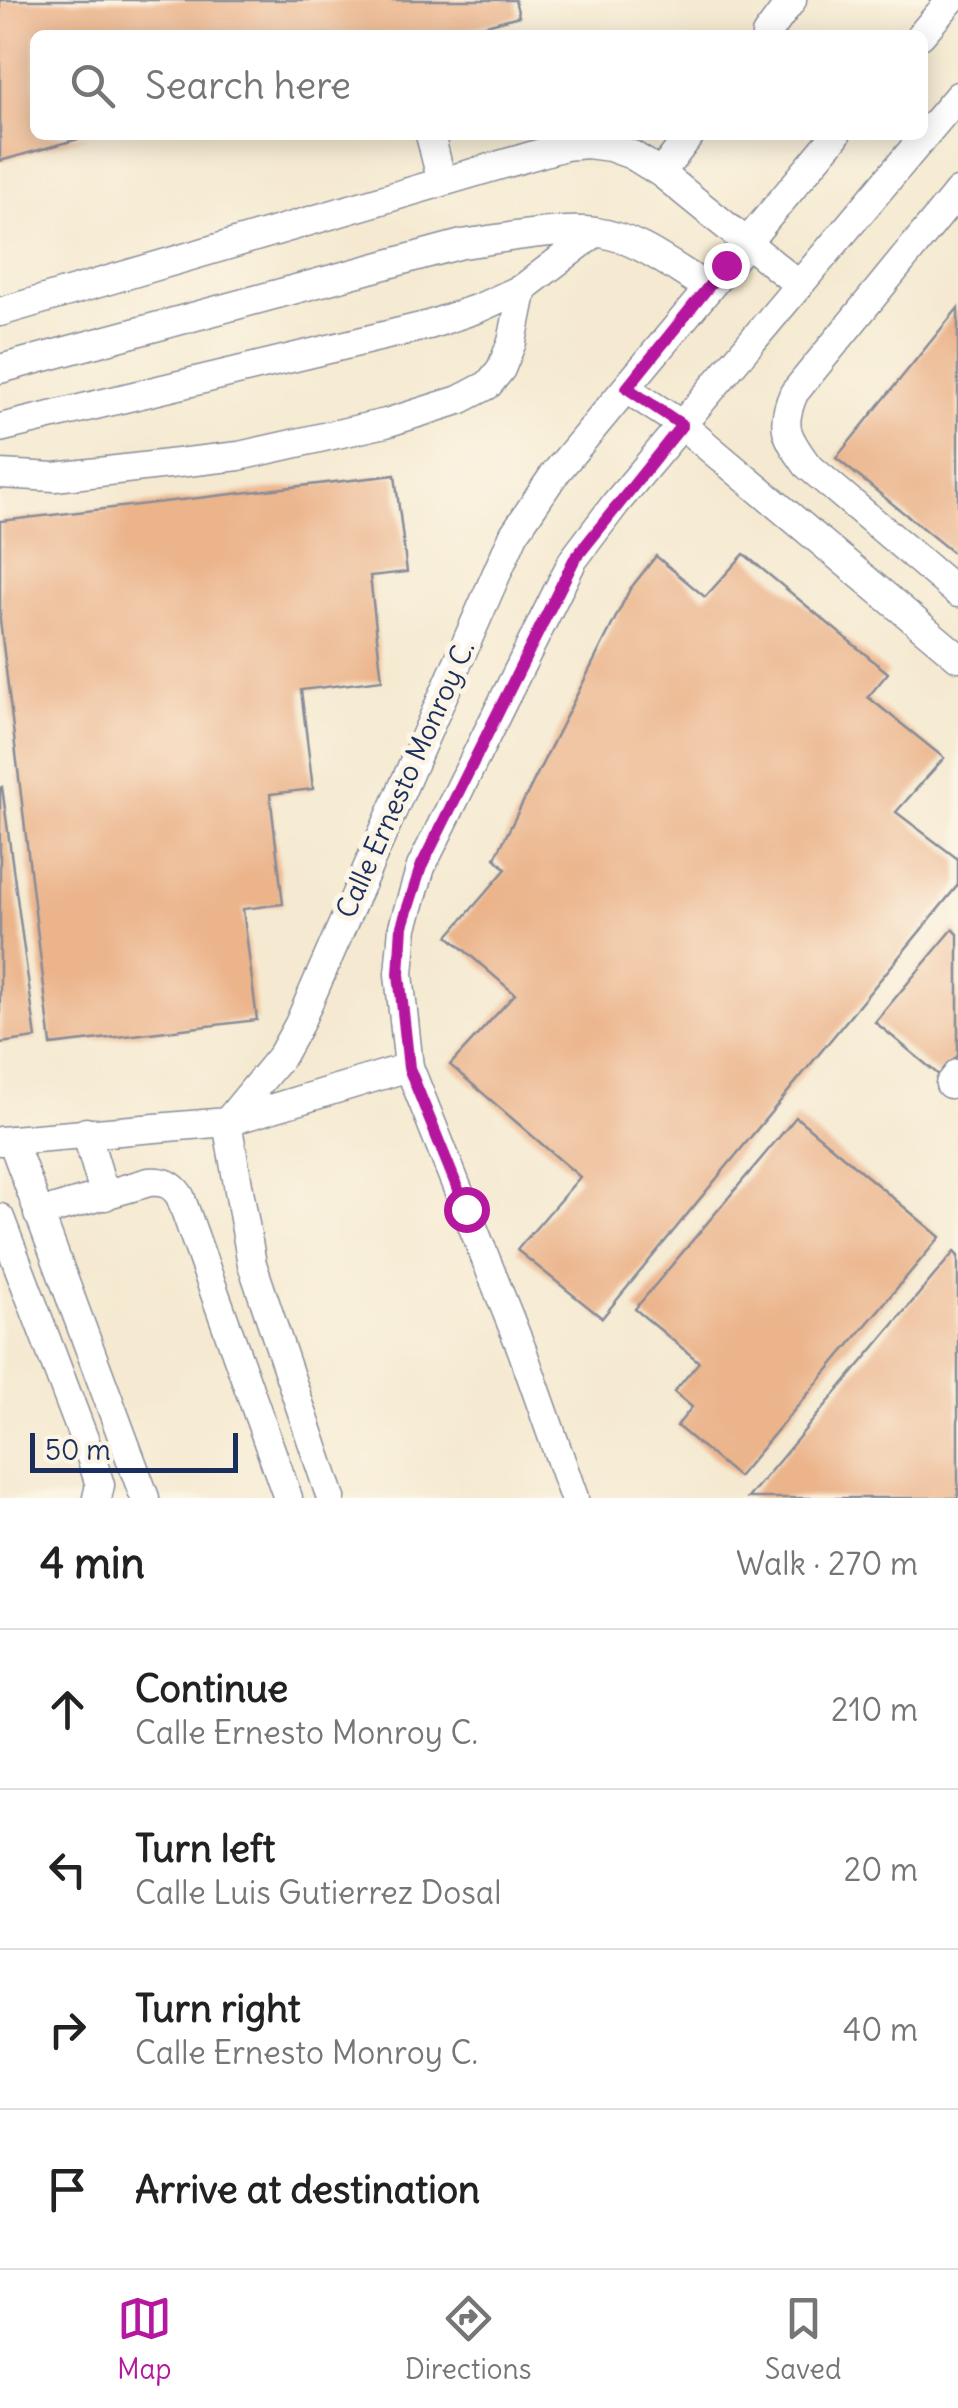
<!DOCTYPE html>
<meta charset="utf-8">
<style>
:root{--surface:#fff;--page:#f2f2f2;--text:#222;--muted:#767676;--line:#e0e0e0;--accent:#b5179e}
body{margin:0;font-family:Delius,sans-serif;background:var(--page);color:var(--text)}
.scale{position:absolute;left:30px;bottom:25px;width:208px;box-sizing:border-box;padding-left:10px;border:5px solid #1b2f5e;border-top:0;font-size:28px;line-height:35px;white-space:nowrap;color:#1b2f5e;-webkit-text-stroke:8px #fcf5e5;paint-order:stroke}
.stop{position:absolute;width:30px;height:30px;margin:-22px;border:8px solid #b5179e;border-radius:50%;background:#fff}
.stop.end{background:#b5179e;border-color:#fff;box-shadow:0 2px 10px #0008}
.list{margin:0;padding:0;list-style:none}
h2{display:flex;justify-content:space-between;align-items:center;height:130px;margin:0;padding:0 40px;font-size:42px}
h2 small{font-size:32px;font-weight:400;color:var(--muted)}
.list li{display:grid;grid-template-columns:65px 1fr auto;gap:30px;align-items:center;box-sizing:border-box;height:160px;padding:0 40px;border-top:2px solid var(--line)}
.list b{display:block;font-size:38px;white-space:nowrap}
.list p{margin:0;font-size:32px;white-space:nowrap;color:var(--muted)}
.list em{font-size:32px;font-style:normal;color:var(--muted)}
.icon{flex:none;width:55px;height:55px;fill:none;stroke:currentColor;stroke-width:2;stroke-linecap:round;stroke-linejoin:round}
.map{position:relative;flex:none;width:958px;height:1498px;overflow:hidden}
.search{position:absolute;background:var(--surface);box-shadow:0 5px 25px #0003;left:30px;right:30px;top:30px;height:110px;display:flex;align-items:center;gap:25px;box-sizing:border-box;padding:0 35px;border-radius:15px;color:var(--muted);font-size:38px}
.sheet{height:770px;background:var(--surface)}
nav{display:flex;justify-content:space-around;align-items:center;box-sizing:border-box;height:140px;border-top:2px solid var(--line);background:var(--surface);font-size:28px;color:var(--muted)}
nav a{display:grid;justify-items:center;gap:5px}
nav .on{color:var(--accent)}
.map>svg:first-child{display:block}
</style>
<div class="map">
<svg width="958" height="1498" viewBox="0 0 958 1498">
<rect width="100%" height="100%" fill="#fcf5e5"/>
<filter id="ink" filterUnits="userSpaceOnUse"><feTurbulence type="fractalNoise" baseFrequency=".01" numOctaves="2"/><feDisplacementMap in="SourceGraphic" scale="20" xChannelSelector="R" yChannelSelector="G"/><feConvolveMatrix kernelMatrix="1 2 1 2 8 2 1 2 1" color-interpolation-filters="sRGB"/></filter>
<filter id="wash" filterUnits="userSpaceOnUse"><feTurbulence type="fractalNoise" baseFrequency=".0048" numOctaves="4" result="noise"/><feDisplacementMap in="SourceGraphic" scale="40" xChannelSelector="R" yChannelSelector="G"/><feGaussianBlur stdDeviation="2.25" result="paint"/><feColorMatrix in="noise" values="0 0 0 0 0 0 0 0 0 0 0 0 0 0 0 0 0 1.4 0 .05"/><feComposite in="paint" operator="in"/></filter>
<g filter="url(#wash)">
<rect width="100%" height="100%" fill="#f5ead1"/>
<g id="blocks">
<g fill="#ebb48b">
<polygon points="0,0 515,0 519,16 450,35 35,35 35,135 89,136 0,161"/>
<polygon points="958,308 958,557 836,458"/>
<polygon points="395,475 407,572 370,576 382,680 301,690 313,789 270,794 283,904 243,909 257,1020 51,1045 0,620 0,521"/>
<polygon points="744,554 888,673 868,697 944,758 896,812 958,859 958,885 602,1318 517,1250 580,1177 450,1065 515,994 448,936 506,869 495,858 630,589 656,556 705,597"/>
<polygon points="2,787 36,1038 0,1043 0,788"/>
<polygon points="953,929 958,934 958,1055 940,1076 875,1022"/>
<polygon points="796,1117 940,1237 738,1477 677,1426 692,1407 674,1392 699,1362 635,1309"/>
<polygon points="954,1252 958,1256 958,1498 748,1498"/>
</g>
</g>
</g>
<g filter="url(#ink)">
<use href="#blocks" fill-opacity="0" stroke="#888c98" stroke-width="2.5"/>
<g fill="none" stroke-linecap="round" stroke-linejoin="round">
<g stroke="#888c98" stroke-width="31">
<g id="minor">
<polyline points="766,35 792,0"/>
<polyline points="921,35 951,0"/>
<polyline points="430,135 442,182"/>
<polyline points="661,173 690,135"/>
<path d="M958 192 794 393C779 427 787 437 807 465L958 593"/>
<polyline points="0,312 565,146 587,144 610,147 632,155 661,173 799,285"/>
<path d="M0 369 462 244C500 239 557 227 595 232 636 237 673 267 708 288"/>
<polyline points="627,389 682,425 958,657"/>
<polyline points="0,428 429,325 479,308 523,288 596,232"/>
<polyline points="0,474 55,477 239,456 386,423 459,400 488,385 501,369 512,342 523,288"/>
<polyline points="950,1084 958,1074"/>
<polyline points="227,1122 282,1055 299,1024 514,534 553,476 836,135"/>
<polyline points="227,1122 252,1264 331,1498"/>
<polyline points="86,1132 105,1196"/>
<polyline points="12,1140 145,1498"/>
<polyline points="0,1141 227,1122 409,1067"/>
<path d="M38 1214 149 1182C164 1181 172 1184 180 1196L288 1498"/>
<polyline points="0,1218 92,1460 100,1485 97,1498"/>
<polyline points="574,1498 522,1350 409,1067 399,974 403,927 421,867 573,560 616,503 958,96"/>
</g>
</g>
<use href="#minor" stroke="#fff" stroke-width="28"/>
</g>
</g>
<g fill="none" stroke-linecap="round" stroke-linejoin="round" filter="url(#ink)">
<polyline stroke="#b5179e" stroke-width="12" points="466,1209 409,1068 399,974 402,926 421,867 574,560 682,425 627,388 726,265"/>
</g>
<g text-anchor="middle" stroke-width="10" stroke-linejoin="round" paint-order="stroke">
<g font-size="28" fill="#1b2f5e" stroke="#fcf5e5">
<text transform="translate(405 779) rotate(-66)" y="10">Calle Ernesto Monroy C.</text>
</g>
</g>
</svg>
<div class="scale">50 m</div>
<div class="stop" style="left:466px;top:1209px"></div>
<div class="stop end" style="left:726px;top:265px"></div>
<div class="search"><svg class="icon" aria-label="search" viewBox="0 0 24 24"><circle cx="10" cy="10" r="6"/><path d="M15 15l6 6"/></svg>Search here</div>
</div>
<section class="sheet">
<h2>4 min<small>Walk · 270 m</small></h2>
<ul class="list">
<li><svg class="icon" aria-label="ahead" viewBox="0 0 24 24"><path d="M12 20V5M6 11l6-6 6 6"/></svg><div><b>Continue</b><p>Calle Ernesto Monroy C.</p></div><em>210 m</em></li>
<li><svg class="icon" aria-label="left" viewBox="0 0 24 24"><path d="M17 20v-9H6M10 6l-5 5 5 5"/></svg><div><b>Turn left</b><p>Calle Luis Gutierrez Dosal</p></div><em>20 m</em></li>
<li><svg class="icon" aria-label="right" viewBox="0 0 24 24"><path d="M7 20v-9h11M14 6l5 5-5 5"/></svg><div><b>Turn right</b><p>Calle Ernesto Monroy C.</p></div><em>40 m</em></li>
<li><svg class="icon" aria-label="arrive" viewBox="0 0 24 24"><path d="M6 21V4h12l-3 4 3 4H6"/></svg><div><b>Arrive at destination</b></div></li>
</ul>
</section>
<nav>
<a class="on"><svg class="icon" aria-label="map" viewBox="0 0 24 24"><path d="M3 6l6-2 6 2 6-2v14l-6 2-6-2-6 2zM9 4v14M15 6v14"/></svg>Map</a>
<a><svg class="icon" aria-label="directions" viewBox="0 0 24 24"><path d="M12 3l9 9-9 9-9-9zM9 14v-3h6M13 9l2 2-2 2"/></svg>Directions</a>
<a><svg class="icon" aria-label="saved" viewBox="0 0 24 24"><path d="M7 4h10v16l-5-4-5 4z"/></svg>Saved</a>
</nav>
